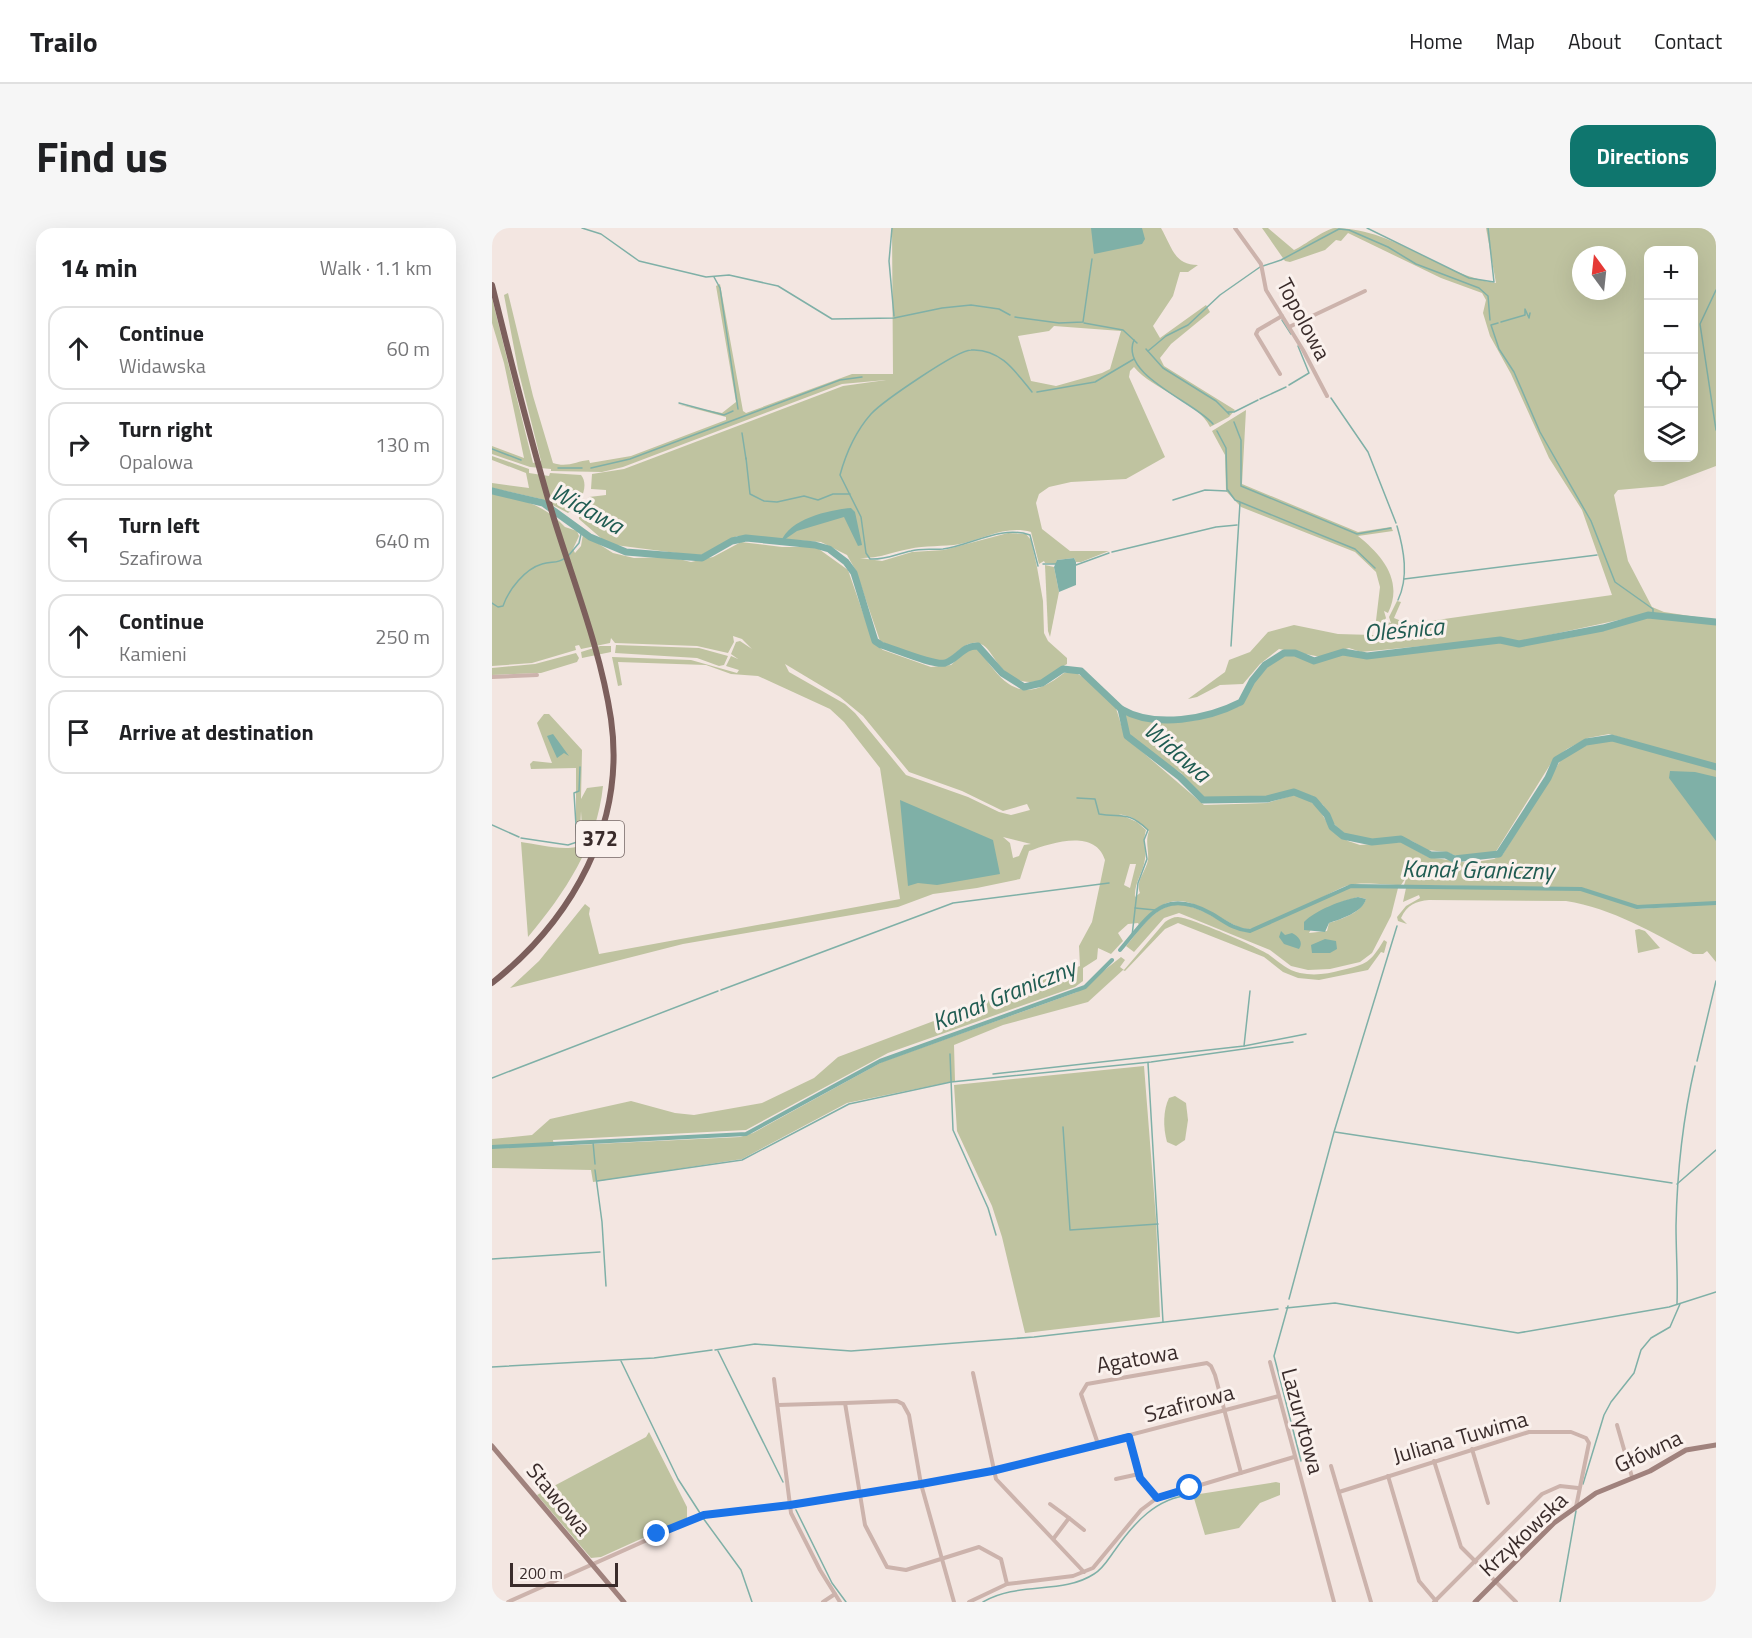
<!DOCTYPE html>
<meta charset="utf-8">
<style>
:root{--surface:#fff;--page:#f6f6f6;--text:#202124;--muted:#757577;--line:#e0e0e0;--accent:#0f766e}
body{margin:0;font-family:"Titillium Web",sans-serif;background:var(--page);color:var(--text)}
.controls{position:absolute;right:18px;top:18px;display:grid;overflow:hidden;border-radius:12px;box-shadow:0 6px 24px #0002}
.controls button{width:54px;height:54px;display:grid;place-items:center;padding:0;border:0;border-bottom:2px solid var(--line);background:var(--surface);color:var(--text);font:30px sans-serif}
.compass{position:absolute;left:1080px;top:18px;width:54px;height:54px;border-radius:50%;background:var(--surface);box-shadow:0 6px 24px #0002;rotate:345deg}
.scale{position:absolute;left:18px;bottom:15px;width:108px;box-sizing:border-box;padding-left:6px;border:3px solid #3a2c2b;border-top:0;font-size:16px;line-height:21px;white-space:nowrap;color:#3a2c2b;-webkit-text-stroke:4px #faf1ed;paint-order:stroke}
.stop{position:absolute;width:18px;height:18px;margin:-14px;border:4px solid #1a73e8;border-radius:50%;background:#fff}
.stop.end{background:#1a73e8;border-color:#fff;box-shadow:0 2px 6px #0008}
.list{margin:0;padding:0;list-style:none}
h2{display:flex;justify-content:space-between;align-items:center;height:78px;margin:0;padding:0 24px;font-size:26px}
h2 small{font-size:20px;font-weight:400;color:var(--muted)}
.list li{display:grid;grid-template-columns:39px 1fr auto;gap:18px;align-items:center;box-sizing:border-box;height:84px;margin:0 12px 12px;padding:0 12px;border:2px solid var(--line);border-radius:18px}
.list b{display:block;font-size:22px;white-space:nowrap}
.list p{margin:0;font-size:20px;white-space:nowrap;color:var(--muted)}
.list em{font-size:20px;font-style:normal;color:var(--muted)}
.icon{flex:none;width:33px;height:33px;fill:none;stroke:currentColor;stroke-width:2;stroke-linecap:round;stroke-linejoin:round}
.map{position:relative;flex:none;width:1224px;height:1374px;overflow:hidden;border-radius:18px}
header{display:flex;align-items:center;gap:36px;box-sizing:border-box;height:84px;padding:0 30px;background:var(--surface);border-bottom:2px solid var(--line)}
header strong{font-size:28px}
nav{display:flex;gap:33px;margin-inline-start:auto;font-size:21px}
.intro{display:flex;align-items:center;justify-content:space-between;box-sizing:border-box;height:144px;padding:0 36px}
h1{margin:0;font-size:42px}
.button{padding:15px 27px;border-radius:18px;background:var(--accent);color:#fff;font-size:21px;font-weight:700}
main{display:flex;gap:36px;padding:0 36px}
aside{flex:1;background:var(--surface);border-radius:18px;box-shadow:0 6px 24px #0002}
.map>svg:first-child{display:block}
</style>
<header>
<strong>Trailo</strong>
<nav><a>Home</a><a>Map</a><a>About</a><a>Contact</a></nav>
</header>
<div class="intro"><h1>Find us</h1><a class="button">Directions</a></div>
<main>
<aside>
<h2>14 min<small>Walk · 1.1 km</small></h2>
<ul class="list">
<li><svg class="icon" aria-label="ahead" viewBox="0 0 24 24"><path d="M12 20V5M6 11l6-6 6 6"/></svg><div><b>Continue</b><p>Widawska</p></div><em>60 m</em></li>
<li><svg class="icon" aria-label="right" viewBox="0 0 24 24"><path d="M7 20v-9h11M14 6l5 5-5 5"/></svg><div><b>Turn right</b><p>Opalowa</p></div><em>130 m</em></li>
<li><svg class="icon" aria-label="left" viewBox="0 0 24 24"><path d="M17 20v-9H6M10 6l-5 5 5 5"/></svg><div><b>Turn left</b><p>Szafirowa</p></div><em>640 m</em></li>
<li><svg class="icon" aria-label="ahead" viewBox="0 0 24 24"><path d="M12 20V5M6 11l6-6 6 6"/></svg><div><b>Continue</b><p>Kamieni</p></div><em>250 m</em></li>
<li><svg class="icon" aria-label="arrive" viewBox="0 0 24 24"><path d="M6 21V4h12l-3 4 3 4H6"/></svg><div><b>Arrive at destination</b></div></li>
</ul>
</aside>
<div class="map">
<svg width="1224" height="1374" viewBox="0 0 1224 1374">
<rect width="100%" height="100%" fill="#f3e6e1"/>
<g fill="#bfc3a0" fill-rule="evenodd">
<path d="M400 0H669C680 19 682 37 706 37L696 44H688L681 68 661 98 668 110 714 77 718 84 679 116 668 130 672 138 743 182 737 189 718 199C707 174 661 162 642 139L638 143 637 149 673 229 634 251 579 254 557 259 547 266 544 275 550 301 578 323H617L589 334H584L582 330 565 332 564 336 553 335 552 333 547 336 539 304C514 297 492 311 468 316 451 319 433 317 417 321 397 325 389 330 368 330L390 333 420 324 452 322 516 305 534 306 539 312 545 339 551 373 552 405 556 413 575 430V436C568 440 563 446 556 449 533 461 515 450 502 430 498 424 494 417 486 415 471 412 463 431 449 433 443 434 396 417 388 413L364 343 355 327 329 314 245 308 209 327 192 326 123 317 110 311 87 291V285L92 286 98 277 94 274 97 269 114 267V262L99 261 100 246 132 241 351 158 394 152 350 156 131 239 110 244 59 243V241L38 239 0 226V218L32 230 12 135 0 95V70L41 235 49 233 26 141 12 67 16 65 41 168 61 235C75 240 85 233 97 232L98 235 139 228 234 192V189L185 176 230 185 244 174 224 58 228 56 251 183 254 185 360 146H401ZM562 98 629 103 618 141 610 145 564 158 539 153 526 108 557 103Z"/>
<path d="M770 0H776L802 22C813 17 833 1 843 0 902 0 948 47 1004 55L994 0H1224V238L1171 258 1126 262 1122 267 1136 333 1160 379 1172 384 1224 392 1159 385 1025 414 1004 411 869 424 857 420 829 429 787 421 768 436 751 456 728 457 705 469 696 471 733 444 737 432 758 424 776 404 802 397 846 406 881 407 884 409 895 394 899 395 897 389 905 373 909 374 902 390 917 396 1120 367 1090 282 1057 230 1019 146 998 108 991 85 994 72 990 65 949 50 856 5 849 13 844 12 833 22 798 34 793 33ZM1202 22V230H1156V22ZM1089 27H1125V63H1089Z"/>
<path d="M754 182 750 256 866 304 899 299 901 303 866 308C890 327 912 353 896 385L892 383 894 390 887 402 883 401 888 359 884 344 863 324 749 279 734 263 733 227 720 203Z"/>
<path d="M0 228 37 241V245L57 248 58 245 89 247C98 258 88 277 76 285L49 271 0 260V255L37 260 34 245 0 232Z"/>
<path d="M0 266C29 269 55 279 73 299L85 303 87 308 81 321 83 325 89 318 91 306 121 325 142 330 179 329 199 334 221 329 249 314 290 319H324L356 342 378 405 383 416 391 422 439 439 459 437 472 425 483 420C491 424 493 431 499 438 522 469 543 468 572 445H584L595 451 623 477 633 509 712 577 775 575 802 567 818 573 827 581 840 603 856 613 868 617 909 614 936 629 977 635 1002 631 1011 626 1070 530 1099 515 1121 512 1224 542V674L1145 679 1091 660 912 657 915 648 909 657C893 657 869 653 854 658 828 668 782 700 757 701 747 701 739 695 731 691 694 670 678 662 647 697L646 695 636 696 626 705 631 713 619 726 606 720 605 731 591 740V753L583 759 396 825 254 902 61 912 62 918 248 909 261 905 390 834 585 764 629 729 633 732 628 739 632 742 673 694C677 691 681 689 686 689 700 690 763 718 776 726 787 734 795 742 808 745 822 748 836 746 850 742 875 736 878 735 892 712L895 714 892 725 889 724 876 742 827 752 806 750 791 744 772 729 686 695 673 701 633 743 631 742 596 774 511 797 462 817 463 853 355 875 250 931 101 954 99 942 0 940V911L40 907 58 891 139 873 183 885 202 887 270 875 322 850 346 829 588 738 587 718 600 694 613 632C603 600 559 615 537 623L528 651 485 660 441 666 406 679 191 716 18 760 47 733 93 676 98 680 97 686 107 726 408 671 388 540 352 494 338 481 266 448 239 446 214 437 126 434 130 457 126 458 120 429 199 432 245 445 247 442 234 438 239 428 246 431 239 426 244 414 248 413 260 421 250 411 241 408 242 414 236 425 205 418 123 415 119 410 118 415 89 421 87 417 83 418 84 422 40 435 0 438ZM293 436 348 469 371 488 417 544 470 563 511 583 535 576 538 582 519 587 507 584 476 569 414 547 363 485 353 476 297 444ZM627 586 639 589 657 603C653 614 657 621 656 632 654 644 643 653 648 665L643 669C642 655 651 645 653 631 655 620 650 616 654 602L645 594ZM511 609 539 616 532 617 527 628 521 630 518 615ZM638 636H644L638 660 632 657Z"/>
<polygon points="553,337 562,339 567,364 558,409 556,403"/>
<path d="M1155 389 1224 395V537L1117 506 1096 510 1075 521 1061 532 1003 625 970 630 954 624 935 622 920 613 906 609 878 612 853 606 841 595 831 577 820 568 804 562 771 569H710L689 545 664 529 636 505 631 485 672 494 705 492 748 478 762 453 786 428 800 426 815 433 825 434 848 426 875 428 1006 413C1050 422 1111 401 1155 389Z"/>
<polygon points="124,417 207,420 236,428 232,437 227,438 205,430 123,425"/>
<polygon points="108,418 119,418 119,424 90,430 89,424"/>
<polygon points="84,425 87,430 85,434 49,445 0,447 0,440 43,436"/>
<path d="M52 486H57L90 522 89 571 95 560 111 558C105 617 73 665 36 709L29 614C46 616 81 626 91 615L89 583 88 603H84V540L39 541 38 536 41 533 60 535 45 495Z"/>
<path d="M858 659 906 660 899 688 880 725 868 734 838 741 816 742 799 738 778 722 687 685 672 690 642 724 634 718C663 683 675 662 722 689 733 695 742 701 755 704ZM866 669 874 671C869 685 850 691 837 695L835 703 817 705C831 679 839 677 866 669Z"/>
<path d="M938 659 1088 661 1146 681 1224 676V734L1215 723 1211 726H1201C1161 705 1120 680 1074 673L937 672C924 673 915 677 909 690L915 696 906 693 905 689 914 678 928 670 927 667 911 674 914 660Z"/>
<polygon points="1147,701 1153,703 1168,720 1146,725 1143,702"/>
<polygon points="652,838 664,991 668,1089 533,1105 510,1009 500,978 465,903 462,857"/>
<path d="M683 868 694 875 696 892 693 912 684 918 675 914C671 900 671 882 677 870Z"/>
<polygon points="157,1204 195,1279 195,1290 109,1329 99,1330 45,1267 154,1209"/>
<polygon points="784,1254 788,1255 788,1267 768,1275 747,1300 713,1307 701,1267"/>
</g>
<g fill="#7fb0a7">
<polygon points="599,0 650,0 653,11 650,16 602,26"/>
<path d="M359 280 363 284 370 317 366 318 352 289 305 303 289 314C297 291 336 282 359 280Z"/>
<polygon points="582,330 584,334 584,357 567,364 562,339 565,332"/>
<polygon points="61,506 77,528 72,525 65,530 55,508"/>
<polygon points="1178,543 1203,544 1224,549 1224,613 1177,550"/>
<polygon points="408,572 501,612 508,646 445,657 426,655 416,658"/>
<path d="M866 669 874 671C871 684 849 691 837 695L833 704 812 702V694C824 682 850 672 866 669Z"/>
<path d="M789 703 793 707 800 705C806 708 812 714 807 721L792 716 787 709Z"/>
<polygon points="833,711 844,713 845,721 838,725 820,725 819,717"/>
</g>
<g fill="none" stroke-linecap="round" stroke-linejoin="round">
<g stroke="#7fb0a7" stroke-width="1.5">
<polyline points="90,0 109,6 147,33 214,49 237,47 286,58 340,91 402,90 450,80 479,77 507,81 518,87"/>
<polyline points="400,0 397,33 402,88"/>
<polyline points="875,0 977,50 1002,54 996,0"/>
<polyline points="222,49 228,60 246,181"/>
<polyline points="1224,62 1208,96 1224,202"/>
<polyline points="523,89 567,95 591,94 600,31"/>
<polyline points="790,92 799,106"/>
<polyline points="1009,94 1033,87 1033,81 1037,90 1038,85"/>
<polyline points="592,95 631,102 645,115"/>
<polyline points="1006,95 999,97 1007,121 1022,144 1048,204 1099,293 1123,354 1161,381 1161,388"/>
<path d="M642 112C627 147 703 174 721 196"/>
<polyline points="654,121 671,140 724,173 737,186"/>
<polyline points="656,123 674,108 696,97 728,67 768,39 789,32 847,1 857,2 896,19 924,36 987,60 996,68 998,92"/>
<polyline points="797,157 817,145 806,118"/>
<path d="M540 164C524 144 508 120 479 122 465 122 390 174 379 186 364 203 354 225 348 247L369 289 374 325 378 331C393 332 404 326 419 323 429 320 441 322 451 321 480 317 509 297 538 307L546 338"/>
<polyline points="545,164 603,154 642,131"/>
<polyline points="839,170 876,224 904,295"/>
<polyline points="768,171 794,159"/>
<polyline points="187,175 232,187 241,183"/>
<polyline points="736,184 742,184 766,172"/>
<polyline points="742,194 749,212 749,258 865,306 899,300"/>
<polyline points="725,203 734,220 735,261 743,272 863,321 883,340"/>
<polyline points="250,205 254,231"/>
<polyline points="0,221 29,232"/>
<polyline points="254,230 258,266 272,273 285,274 312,268 326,272 341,266 358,266"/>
<polyline points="66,240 90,240"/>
<polyline points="99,240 138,231 348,152 370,149"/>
<polyline points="681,272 713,262 735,263"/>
<path d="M905 298C912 322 917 349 906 372"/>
<polyline points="620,324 724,299 745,297"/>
<polyline points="77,327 87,315 90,302"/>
<polyline points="551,336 564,336"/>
<polyline points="584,337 617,325"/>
<polyline points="912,351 1105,327"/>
<path d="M0 375 6 379 11 378C17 361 33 341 50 336 59 333 66 336 73 330"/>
<polyline points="739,418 748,275"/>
<path d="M585 570 603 571 607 586C629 590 635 582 656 602L652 612 655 631 646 655 640 708"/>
<polyline points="0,597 27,609"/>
<polyline points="29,610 76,617 85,614 82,565 87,563 88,539"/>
<polyline points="643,680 663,682"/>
<polyline points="229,762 461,675 617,655"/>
<polyline points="752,818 758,763"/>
<polyline points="458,826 461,902 496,980 504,1007"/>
<polyline points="1205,833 1224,753"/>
<polyline points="656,835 671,1094"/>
<polyline points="501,846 752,818 814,806"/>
<polyline points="0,850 226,763"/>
<polyline points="571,899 578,1002 666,996"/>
<polyline points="843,904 1180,955"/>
<polyline points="101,914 103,936"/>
<polyline points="103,942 110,994 114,1058"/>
<polyline points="105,953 250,932 357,876 459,854 659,834 801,814"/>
<polyline points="1185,956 1224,922"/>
<polyline points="0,1031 108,1024"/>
<polyline points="797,1071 842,904 905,698"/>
<path d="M1185 1076C1186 1050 1184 1024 1184 998 1185 945 1191 890 1203 838"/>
<polyline points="796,1078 782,1128 809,1233"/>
<polyline points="794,1080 843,1075 1026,1105 1177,1079 1224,1064"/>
<polyline points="223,1122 263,1116 359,1123 542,1109 786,1081"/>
<polyline points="226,1123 291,1254"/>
<polyline points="129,1133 186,1251 208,1285"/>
<polyline points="0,1139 162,1130 220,1122"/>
<polyline points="1091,1256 1112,1187 1119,1174 1142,1145 1149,1122 1159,1110 1178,1099 1188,1076"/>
<polyline points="304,1282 340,1355 354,1374"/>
<polyline points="211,1290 249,1342 260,1374"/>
<path d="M491 1374C526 1353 570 1367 602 1346 611 1341 617 1330 623 1322 642 1295 664 1270 698 1267"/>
<polyline points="1068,1374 1084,1283"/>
</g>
<g stroke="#7fb0a7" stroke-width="4">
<path d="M628 722C658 687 671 659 720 686 733 694 743 702 758 703L859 658 1089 661 1145 679 1224 675"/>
<polyline points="0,919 254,906 388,833 593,759 620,732"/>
</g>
<g stroke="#7fb0a7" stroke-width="7">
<path d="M0 263 51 275 98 309 134 324 210 330 240 313 254 310 323 317 337 321 354 334 362 345 383 413 389 417C403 421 442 438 453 435 466 431 471 417 486 418L510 445 532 459 550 455 571 441 589 443 629 481 635 508 688 549 711 572 775 571 802 564 822 572 835 587 840 599 851 608 880 614 909 611 939 627H954L962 631 1007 626 1056 550 1064 532 1094 514 1120 510 1224 539"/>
<path d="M629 481C663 501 716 491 749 474L760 453 773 437 792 425H803L822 433 851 424 875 428 1008 412 1027 416 1111 400 1156 387 1224 394"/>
</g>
<g stroke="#ccb3ac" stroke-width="4">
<polyline points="743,0 769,36 774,62 811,122 835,168"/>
<polyline points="797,99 873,63"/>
<polyline points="788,146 764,106 766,102 790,88"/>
<polyline points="0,449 45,447"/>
<polyline points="778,1134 842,1374"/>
<polyline points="481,1145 504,1251 592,1344"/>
<polyline points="282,1151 299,1285 328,1342 348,1374"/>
<polyline points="353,1175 405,1173 411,1176 417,1187 429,1256 462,1374"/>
<polyline points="286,1177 353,1175 373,1297 395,1339 414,1342 487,1319 509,1331 515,1356"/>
<polyline points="1125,1197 1140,1249"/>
<polyline points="637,1209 648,1250 665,1270"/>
<polyline points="606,1216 589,1166 595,1156 715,1135 719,1138 723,1147 749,1245"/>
<polyline points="980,1221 996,1275"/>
<polyline points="942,1233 969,1319 1024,1374"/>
<polyline points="839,1238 879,1374"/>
<polyline points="896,1248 927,1353 944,1373"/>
<polyline points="624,1251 647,1246"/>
<polyline points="847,1264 1037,1204 1079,1204 1094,1210 1097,1215 1084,1279"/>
<polyline points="558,1276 577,1290"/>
<polyline points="562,1310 577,1290 592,1302"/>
<polyline points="0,1367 3,1374"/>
<polyline points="16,1374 211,1287 298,1277 500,1243 787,1168"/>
<polyline points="331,1374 343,1366"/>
<polyline points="477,1374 515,1356 581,1348 601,1340 649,1282 665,1270 802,1229"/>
<polyline points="942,1374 1050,1266 1068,1258 1086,1260"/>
</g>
<g stroke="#a0827d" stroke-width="5">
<polyline points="0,1218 132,1374"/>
<polyline points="983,1374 1062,1295 1104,1265 1158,1243 1194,1222 1224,1217"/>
</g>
<path stroke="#7c5f5c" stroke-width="6" d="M0 57C20 137 39 216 63 294 83 358 109 424 119 491 134 596 81 691 0 755"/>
</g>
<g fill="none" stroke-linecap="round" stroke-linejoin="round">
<polyline stroke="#1a73e8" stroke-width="8" points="165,1306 212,1287 298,1277 429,1256 500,1243 637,1209 648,1250 665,1270 698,1260"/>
</g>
<g text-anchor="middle" stroke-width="6" stroke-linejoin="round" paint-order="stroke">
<rect fill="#faf1ed" stroke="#746765" stroke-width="1.5" x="84" y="593" width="48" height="36" rx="4.5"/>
<g font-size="21" font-weight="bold" fill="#3a2c2b">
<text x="108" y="618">372</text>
</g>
<g font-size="22" fill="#3a2c2b" stroke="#faf1ed">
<text transform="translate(812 91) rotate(62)" y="8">Topolowa</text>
<text transform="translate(645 1130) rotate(-10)" y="8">Agatowa</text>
<text transform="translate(697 1175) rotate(-15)" y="8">Szafirowa</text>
<text transform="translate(811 1193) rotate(75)" y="8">Lazurytowa</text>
<text transform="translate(968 1209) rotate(-16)" y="8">Juliana Tuwima</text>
<text transform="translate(1156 1223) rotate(-25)" y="8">Główna</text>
<text transform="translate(67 1271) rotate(50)" y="8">Stawowa</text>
<text transform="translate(1031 1306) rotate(-43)" y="8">Krzykowska</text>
</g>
<g font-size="24" font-style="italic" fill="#205c52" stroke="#faf1ed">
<text transform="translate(95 281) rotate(29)" y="8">Widawa</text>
<text transform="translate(912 402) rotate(-5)" y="8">Oleśnica</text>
<text transform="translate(685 524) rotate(41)" y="8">Widawa</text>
<text transform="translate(986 642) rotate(1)" y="8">Kanał Graniczny</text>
<text transform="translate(512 767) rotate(-22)" y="8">Kanał Graniczny</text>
</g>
</g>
</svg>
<div class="controls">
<button>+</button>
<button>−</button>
<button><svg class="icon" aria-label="locate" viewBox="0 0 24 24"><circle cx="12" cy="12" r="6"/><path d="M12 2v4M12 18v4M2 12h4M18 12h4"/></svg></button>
<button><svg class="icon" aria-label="layers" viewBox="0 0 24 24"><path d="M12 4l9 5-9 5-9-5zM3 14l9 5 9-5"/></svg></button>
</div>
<svg class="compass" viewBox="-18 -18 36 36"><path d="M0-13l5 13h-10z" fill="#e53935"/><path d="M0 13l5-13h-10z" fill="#757577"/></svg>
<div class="scale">200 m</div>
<div class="stop" style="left:698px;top:1260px"></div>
<div class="stop end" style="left:165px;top:1306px"></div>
</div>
</main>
